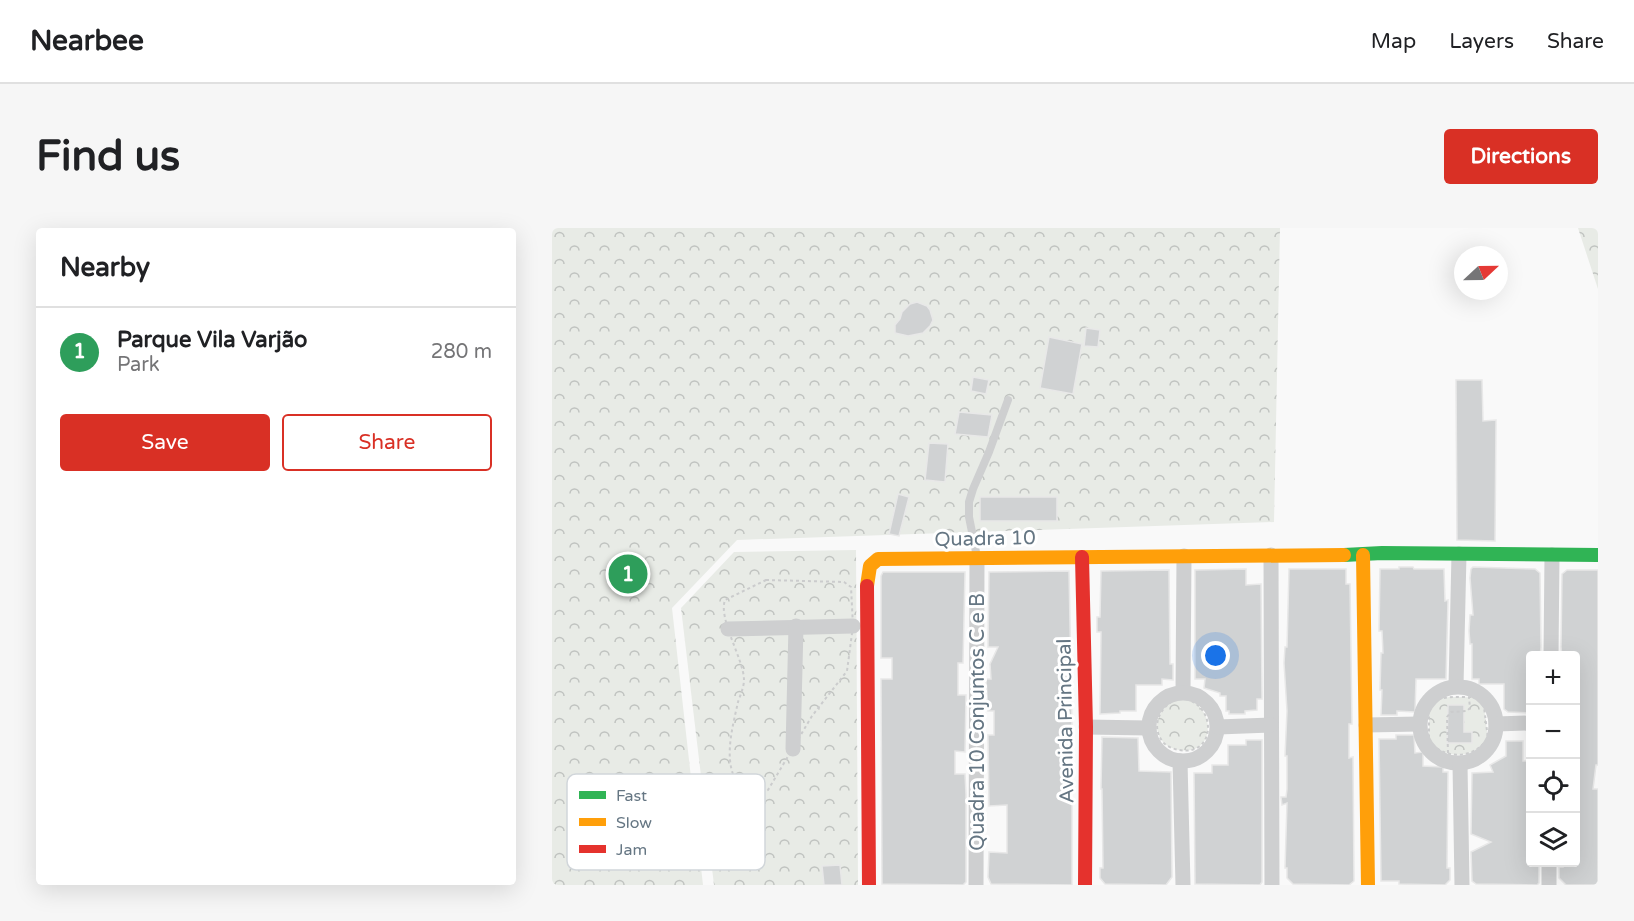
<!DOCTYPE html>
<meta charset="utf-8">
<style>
:root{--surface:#fff;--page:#f6f6f6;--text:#202124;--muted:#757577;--line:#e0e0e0;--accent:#d93025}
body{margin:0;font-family:"Varela Round",sans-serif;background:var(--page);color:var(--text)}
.controls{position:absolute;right:18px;bottom:18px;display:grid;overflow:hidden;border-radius:6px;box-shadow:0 6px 24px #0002}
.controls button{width:54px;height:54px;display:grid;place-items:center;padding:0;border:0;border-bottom:2px solid var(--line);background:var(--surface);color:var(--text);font:30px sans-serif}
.compass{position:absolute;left:902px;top:18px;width:54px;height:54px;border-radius:50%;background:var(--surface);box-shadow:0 6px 24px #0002;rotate:68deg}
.you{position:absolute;left:664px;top:428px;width:21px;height:21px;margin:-15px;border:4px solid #fff;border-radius:50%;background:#1a73e8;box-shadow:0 0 0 9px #1a73e833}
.badge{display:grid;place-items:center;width:39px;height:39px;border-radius:50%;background:var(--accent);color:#fff;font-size:20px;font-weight:700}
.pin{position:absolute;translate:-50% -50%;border:3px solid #fff;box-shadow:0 2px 6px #0006}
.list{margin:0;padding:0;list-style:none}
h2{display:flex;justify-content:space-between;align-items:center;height:78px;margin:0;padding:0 24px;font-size:26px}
h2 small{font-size:20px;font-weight:400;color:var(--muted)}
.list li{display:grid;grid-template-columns:39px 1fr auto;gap:18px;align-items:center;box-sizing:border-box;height:90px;padding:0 24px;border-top:2px solid var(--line)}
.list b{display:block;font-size:22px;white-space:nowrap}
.list p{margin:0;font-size:20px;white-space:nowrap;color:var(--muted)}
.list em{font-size:20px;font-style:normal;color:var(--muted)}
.actions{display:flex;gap:12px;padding:18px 24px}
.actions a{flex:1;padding:14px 0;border:2px solid var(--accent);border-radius:6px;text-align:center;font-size:21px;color:var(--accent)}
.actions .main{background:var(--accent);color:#fff}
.icon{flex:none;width:33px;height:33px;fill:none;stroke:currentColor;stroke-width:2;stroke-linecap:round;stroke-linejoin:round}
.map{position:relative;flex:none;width:1046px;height:657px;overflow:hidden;border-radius:6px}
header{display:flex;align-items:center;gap:36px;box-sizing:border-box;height:84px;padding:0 30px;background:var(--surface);border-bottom:2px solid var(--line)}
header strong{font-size:28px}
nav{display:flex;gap:33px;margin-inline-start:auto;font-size:21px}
.intro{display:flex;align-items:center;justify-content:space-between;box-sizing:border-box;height:144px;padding:0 36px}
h1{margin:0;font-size:42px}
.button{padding:15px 27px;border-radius:6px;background:var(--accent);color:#fff;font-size:21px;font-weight:700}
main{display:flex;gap:36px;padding:0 36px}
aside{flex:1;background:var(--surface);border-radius:6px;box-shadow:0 6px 24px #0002}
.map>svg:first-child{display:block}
</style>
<header>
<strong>Nearbee</strong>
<nav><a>Map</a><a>Layers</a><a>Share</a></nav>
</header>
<div class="intro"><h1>Find us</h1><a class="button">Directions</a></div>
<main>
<aside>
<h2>Nearby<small></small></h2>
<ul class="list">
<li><span class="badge" style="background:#2e9e5b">1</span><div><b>Parque Vila Varjão</b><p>Park</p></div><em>280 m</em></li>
</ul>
<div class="actions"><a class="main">Save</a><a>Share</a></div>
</aside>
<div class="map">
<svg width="1046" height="657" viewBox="0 0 1046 657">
<defs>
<pattern id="forest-crowns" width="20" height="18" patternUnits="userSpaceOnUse" patternTransform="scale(1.5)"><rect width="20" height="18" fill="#e8ebe6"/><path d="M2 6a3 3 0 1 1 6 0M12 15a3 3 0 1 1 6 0" fill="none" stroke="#c0c3c0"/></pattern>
</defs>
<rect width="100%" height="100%" fill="#f9f9f9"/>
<g fill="url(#forest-crowns)">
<polygon points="0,0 728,0 722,294 185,312 120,380 151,657 0,657"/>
<polygon points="1026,0 1046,0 1046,61"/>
<polygon points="304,322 306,657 162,657 129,380 182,324"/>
<path d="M921 469 930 474 932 479 936 511C920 531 895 532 877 513V480C886 465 905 470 921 469Z"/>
<path d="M628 470C665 473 666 529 627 522 621 521 614 518 611 514 597 497 610 475 628 470Z"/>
</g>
<g fill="#d0d2d3" stroke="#e8e8e8" stroke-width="1.5">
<polygon points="365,74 375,78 378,82 381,92 378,98 371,105 356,108 343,105 343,97 348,91 350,84 358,76"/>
<polygon points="534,100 548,102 546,119 532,118"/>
<polygon points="497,109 530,116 521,166 488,160"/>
<polygon points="421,149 437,152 434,166 419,163"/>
<polygon points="904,152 930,152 931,193 944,192 943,313 905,312"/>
<polygon points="407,184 440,187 436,209 403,206"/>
<polygon points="377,215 396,216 393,254 373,252"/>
<polygon points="346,266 357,269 347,308 337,306"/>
<rect x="428" y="269" width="77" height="24"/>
<polygon points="847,339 861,339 862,341 892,341 893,373 896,372 894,451 864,451 863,484 845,483 845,487 829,487 830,462 828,462 829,425 831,425 830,403 827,403 828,341 847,341"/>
<polygon points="921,339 983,341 988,345 989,419 988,428 978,428 978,485 956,484 952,481 952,456 927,456 927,451 920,451 920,416 918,416 917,403 918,387 921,387 918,350 919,341"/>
<polygon points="694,341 694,357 709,356 710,471 705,471 705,482 693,483 693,486 677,486 677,483 674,483 674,468 668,468 668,465 652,460 653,451 643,451 643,342"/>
<polygon points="737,341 794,341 794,356 798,356 800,496 797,496 797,530 801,529 802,653 797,657 741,656 735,650 735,640 733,640 735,575 730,577 729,569 734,569 735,561 735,528 733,528 735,483 732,435 733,419 735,419"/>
<polygon points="617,342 618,436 621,436 621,452 610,451 610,457 584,457 584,483 568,483 568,485 548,486 549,404 545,404 545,389 548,389 549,343"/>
<polygon points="1015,342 1046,342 1046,537 1044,537 1041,561 1046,561 1046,656 1042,657 1014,657 1007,650 1007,639 1011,639 1011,634 1023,634 1023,428 1010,428 1009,419 1010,346"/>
<polygon points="517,343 520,499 520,657 439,656 436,649 437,624 455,625 455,577 437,578 436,507 442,507 442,483 436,483 434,451 439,451 438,436 446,419 436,419 437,346 437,344"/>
<polygon points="331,344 413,344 411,435 406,435 406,467 414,467 413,524 403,523 403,546 413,546 414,566 414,654 411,657 330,656 329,451 340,451 340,430 329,430 329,348"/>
<polygon points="896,477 912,477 912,504 920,504 920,515 895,515"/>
<polygon points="844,507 862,507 863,525 871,524 871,538 891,539 891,544 896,544 895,640 898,640 898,652 893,657 847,656 847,653 829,653 827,511 844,511"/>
<polygon points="550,509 586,510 587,543 619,544 620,649 614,657 553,656 548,650 548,640 551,640 550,561 549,561"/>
<polygon points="694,512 710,512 710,654 708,657 643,656 642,545 660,545 660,537 676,537 676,517 694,517"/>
<polygon points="954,513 971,513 971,533 976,533 976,536 978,535 978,634 987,634 987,655 985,657 924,656 920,653 919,624 939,614 919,606 920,545 941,544 938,537 954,528"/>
<polygon points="288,637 290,657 272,657 270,638"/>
</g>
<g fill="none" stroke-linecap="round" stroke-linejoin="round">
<g stroke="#cbcccd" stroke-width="2" stroke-dasharray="3 3" stroke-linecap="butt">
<path d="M214 352 292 354 299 359 301 398 295 443 260 488 216 562C209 567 202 569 195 564 167 545 180 502 186 474 188 468 192 459 192 452 192 432 166 391 173 372Z"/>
<path d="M921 469 930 474 932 479 936 511C920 531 895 532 877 514V480C886 465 905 470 921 469Z"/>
<path d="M628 470C665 473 666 529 627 522 621 521 614 518 611 514 597 497 610 475 628 470Z"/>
<polyline points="896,525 895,489 899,484 915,483 918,480 917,470"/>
</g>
<polyline stroke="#cecfd0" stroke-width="8" points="425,329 417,289 417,274 421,261 437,224 456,172"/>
<g stroke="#cecfd0" stroke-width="15">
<polyline points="719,327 720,657"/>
<polyline points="176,401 301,398"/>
<polyline points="999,428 1000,327"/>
<polyline points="904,458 907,326"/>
<circle cx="906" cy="497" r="38"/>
<polyline points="631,464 632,328"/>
<circle cx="631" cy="499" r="34"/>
<polyline points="944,496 978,495"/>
<polyline points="814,497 867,496"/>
<polyline points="534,499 596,500"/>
<polyline points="666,499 719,497"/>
<polyline points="241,521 244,398"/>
<polyline points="628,533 631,657"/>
<polyline points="908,536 910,657"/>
<polyline points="424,657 425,331"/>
<polyline points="997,657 997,634"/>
</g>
<polyline stroke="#30b455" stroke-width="14" points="792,327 830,325 1046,327"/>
<g stroke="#ff9f0a" stroke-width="14">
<polyline points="811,327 816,657"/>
<polyline points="315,358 318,338 326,331 792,327"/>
</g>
<g stroke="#e5322d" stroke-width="14">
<polyline points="530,329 534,499 533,657"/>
<polyline points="315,358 317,657"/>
</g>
</g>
<g text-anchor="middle" stroke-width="6" stroke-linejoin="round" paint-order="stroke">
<g font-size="20" fill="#657683" stroke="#fff">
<text transform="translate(433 310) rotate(-1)" y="7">Quadra 10</text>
<text transform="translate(513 493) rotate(-91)" y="7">Avenida Principal</text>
<text transform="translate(425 494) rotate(-90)" y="7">Quadra 10 Conjuntos C e B</text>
</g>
</g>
<rect x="15" y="546" width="198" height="96" rx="9" fill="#fff" stroke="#d1d6da" stroke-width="1.5"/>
<rect x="27" y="563" width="27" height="8" fill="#30b455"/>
<rect x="27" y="590" width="27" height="8" fill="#ff9f0a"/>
<rect x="27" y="617" width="27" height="8" fill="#e5322d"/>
<g font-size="16" fill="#657683">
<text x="64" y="573">Fast</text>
<text x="64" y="600">Slow</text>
<text x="64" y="627">Jam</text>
</g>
</svg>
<div class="controls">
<button>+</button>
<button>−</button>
<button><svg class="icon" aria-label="locate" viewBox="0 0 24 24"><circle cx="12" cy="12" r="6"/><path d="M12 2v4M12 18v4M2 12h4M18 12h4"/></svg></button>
<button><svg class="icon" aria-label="layers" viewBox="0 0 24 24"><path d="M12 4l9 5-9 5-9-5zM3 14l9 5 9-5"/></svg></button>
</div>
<svg class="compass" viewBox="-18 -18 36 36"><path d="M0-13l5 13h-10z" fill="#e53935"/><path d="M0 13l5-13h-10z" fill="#757577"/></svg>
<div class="you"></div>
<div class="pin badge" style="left:76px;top:346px;background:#2e9e5b">1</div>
</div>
</main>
